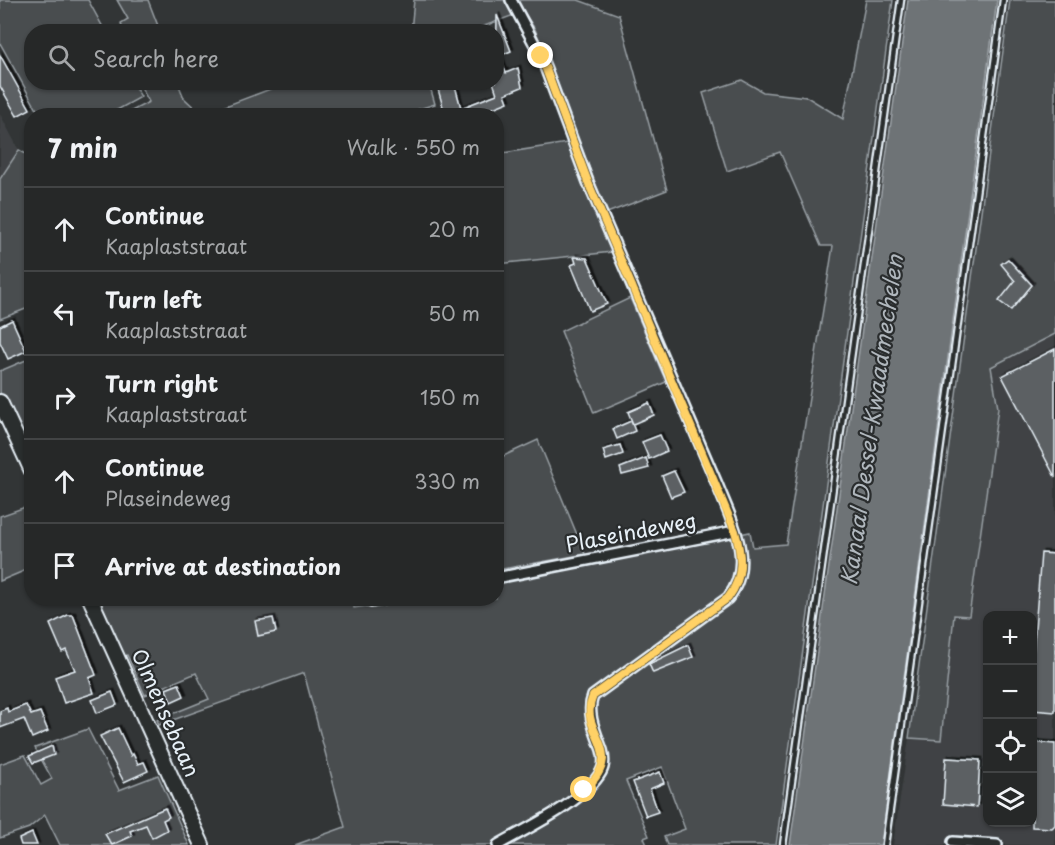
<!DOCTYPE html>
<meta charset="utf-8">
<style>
:root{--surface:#262828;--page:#323434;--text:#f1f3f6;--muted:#a4a6a8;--line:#424445}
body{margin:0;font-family:"Playpen Sans",sans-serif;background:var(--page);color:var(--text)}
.controls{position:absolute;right:18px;bottom:18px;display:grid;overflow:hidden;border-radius:12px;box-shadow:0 2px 4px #0004}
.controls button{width:54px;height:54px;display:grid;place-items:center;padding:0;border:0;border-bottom:2px solid var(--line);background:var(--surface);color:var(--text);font:30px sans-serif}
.stop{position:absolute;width:18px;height:18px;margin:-14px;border:4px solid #ffd166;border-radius:50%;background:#fff}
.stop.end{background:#ffd166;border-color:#fff;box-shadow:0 2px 6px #0008}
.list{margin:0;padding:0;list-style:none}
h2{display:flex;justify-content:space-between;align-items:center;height:78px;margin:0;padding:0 24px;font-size:26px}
h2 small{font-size:20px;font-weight:400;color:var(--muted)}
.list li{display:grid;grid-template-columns:39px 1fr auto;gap:18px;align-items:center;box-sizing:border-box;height:84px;padding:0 24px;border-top:2px solid var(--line)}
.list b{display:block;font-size:22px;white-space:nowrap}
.list p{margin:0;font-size:20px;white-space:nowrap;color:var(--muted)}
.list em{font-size:20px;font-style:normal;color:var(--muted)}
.icon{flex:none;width:33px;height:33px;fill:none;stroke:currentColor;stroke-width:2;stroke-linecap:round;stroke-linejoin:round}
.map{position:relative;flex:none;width:1055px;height:845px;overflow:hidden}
.search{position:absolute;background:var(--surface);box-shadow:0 2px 4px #0004;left:24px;top:24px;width:480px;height:66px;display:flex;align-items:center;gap:15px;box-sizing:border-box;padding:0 21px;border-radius:24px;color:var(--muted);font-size:22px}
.panel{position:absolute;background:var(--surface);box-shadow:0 2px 4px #0004;left:24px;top:108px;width:480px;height:498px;border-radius:24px}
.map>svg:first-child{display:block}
</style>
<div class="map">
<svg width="1055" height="845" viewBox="0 0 1055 845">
<defs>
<filter id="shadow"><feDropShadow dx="2.5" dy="-2.5" stdDeviation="0" flood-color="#0009"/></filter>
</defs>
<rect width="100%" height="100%" fill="#323536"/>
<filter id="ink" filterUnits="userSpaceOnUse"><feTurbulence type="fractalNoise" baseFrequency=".0167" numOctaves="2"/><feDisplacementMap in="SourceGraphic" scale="12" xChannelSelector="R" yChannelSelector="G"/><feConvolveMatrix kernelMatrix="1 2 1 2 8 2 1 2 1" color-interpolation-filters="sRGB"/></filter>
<g filter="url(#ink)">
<g fill="#3f4244" fill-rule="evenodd">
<polygon points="0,114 19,150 0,179"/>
<path d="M1055 334V845H893L909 738 941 740 954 615 969 616 998 408 991 367ZM988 616H1032V822H988Z"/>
</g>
<g fill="#494d4f" stroke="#989fa4" stroke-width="1.5">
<polygon points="0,0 88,0 105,31 32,32 32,82 133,83 141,97 108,115 40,115 0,43"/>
<polygon points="117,0 148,0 160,31 123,31 121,23 128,19"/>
<polygon points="414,0 504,0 514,15 471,31 411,32"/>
<polygon points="516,0 578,0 619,15 667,190 607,213 535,29"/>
<polygon points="866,0 893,0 776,845 667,845 664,837 685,829 662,767 626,781 649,836 644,838 647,845 295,845 345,827 304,673 159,725 157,720 209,699 196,673 145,695 127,655 121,658 94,599 353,598 354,608 415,599 496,598 497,583 750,532 753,547 786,544 833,246 821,246 780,152 727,171 703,93 742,80 763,92 807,97 843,119"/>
<polygon points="1010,0 1055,0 1055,334 991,367 998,408 969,616 954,615 941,740 909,738"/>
<polygon points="139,83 178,83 184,98 202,115 286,83 429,83 435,104 397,116 124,115 149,102"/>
<polygon points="567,143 612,252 497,264 497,154"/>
<polygon points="19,150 31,157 31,307 0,319 0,179"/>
<polygon points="630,298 666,382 594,413 561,331"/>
<polygon points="31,358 31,460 0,392 0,371"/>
<polygon points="538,440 585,554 497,570 497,459"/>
<polygon points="31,505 31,568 0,581 0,516"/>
<polygon points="88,729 119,790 158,775 189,845 60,845 45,815 29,828 0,838 0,764 25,755 41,785 52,779 35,748"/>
</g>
<polygon fill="#6e7376" stroke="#9fa5aa" stroke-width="1.5" points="908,0 997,0 881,845 790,845"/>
<g fill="#5c6063" stroke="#e8f1f8" stroke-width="1.5" filter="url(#shadow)">
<polygon points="497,15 511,51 499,56 506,73 518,68 522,87 505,94 508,102 473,116 443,116 445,114 436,82 454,82 461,108 497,94 493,82 496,82"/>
<polygon points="0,55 30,109 17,116 0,86"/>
<polygon points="574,257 587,258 607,304 590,311 571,265 576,263"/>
<polygon points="1008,259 1032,285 1011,310 999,301 1015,281 1001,264"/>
<polygon points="12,320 26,351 8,359 0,342 0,326"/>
<polygon points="1055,349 1055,477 1002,376"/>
<polygon points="649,403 654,415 633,424 628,412"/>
<polygon points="631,421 635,431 617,439 613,429"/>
<polygon points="660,435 667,451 649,459 642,442"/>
<polygon points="620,445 623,454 606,460 603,450"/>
<polygon points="646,458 649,468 622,475 620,468"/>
<polygon points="674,471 684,492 671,497 662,476"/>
<polygon points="1041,553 1055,554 1055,712 1032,710 1032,668"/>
<polygon points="68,615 73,615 96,675 89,678 94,693 64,703 55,677 75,670 66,650 62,652 50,624"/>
<polygon points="273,618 276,632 258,636 255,621"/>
<polygon points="688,645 693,657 653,673 649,664"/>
<polygon points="179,684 184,696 171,702 166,689"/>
<polygon points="112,692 117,705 97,713 92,700"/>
<polygon points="26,705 31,715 40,712 48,731 32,738 24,719 0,728 0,711 7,708 8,712"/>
<polygon points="118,728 131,756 133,754 138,764 144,762 148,771 124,782 100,736"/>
<polygon points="1032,742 1055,744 1055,825 1052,828 1032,827"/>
<polygon points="52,746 54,755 33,763 29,756"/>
<polygon points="946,758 980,760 977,807 943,804"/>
<polygon points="660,772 664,783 650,789 658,812 646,816 633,782"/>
<polygon points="165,808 169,817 163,820 167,830 152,838 146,825 130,831 132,836 112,845 108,839 105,834"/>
<polygon points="32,833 37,845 21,845 19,839"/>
</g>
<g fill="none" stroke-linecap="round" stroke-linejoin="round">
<g stroke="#e8f1f8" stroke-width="9">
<g id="lane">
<polyline points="783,845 901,0"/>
<polyline points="885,845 1003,0"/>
</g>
</g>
<g stroke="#e8f1f8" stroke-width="14">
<g id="street">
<polyline points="496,578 735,531"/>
<polyline points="371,602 390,598"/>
<polyline points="953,842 997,845"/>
<path d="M498 845C527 828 584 802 601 772 605 765 604 757 602 750 596 733 586 713 593 696L728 598C756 563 731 520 717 484L588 182 541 56 511 0"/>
</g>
</g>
<g stroke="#e8f1f8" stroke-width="18">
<g id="secondary">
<polyline points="0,402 32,471"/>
<polyline points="90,598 202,845"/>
</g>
</g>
<use href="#lane" stroke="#2a2d2e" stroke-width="4.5"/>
<use href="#street" stroke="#2a2d2e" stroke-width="9"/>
<use href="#secondary" stroke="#2a2d2e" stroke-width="14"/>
</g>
</g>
<g fill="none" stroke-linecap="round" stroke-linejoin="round" filter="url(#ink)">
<path stroke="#ffd166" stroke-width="8" d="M541 56 588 182 735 531C742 556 744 577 728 598L593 696C576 733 630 749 584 790"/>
</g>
<g text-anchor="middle" stroke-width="4.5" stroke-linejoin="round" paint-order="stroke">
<g font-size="21" fill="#e8f1f8" stroke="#2a2d2e">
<text transform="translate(631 533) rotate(-11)" y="7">Plaseindeweg</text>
<text transform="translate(165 713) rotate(66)" y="7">Olmensebaan</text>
</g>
<g font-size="22" font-style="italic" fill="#b1b8be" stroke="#2a2d2e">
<text transform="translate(872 420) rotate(-82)" y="8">Kanaal Dessel-Kwaadmechelen</text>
</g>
</g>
</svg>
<div class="controls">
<button>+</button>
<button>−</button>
<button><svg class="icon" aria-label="locate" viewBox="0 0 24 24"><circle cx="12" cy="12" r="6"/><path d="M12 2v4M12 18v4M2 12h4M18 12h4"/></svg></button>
<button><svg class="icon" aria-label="layers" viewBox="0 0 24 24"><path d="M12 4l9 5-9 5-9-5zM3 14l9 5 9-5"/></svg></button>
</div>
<div class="stop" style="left:584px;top:790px"></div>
<div class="stop end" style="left:541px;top:56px"></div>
<div class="search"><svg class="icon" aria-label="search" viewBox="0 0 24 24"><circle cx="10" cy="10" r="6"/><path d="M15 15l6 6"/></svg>Search here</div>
<section class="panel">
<h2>7 min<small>Walk · 550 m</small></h2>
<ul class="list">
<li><svg class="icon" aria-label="ahead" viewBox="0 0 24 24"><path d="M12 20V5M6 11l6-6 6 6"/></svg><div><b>Continue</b><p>Kaaplaststraat</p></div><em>20 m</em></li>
<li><svg class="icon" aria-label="left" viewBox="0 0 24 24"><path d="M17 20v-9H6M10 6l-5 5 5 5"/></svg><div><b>Turn left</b><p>Kaaplaststraat</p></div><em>50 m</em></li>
<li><svg class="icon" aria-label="right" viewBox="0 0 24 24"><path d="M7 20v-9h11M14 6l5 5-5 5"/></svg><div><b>Turn right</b><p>Kaaplaststraat</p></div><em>150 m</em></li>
<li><svg class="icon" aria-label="ahead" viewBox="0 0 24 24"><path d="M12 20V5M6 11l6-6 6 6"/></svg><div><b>Continue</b><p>Plaseindeweg</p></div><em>330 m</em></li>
<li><svg class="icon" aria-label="arrive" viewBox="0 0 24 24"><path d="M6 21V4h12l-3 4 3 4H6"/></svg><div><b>Arrive at destination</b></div></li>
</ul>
</section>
</div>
